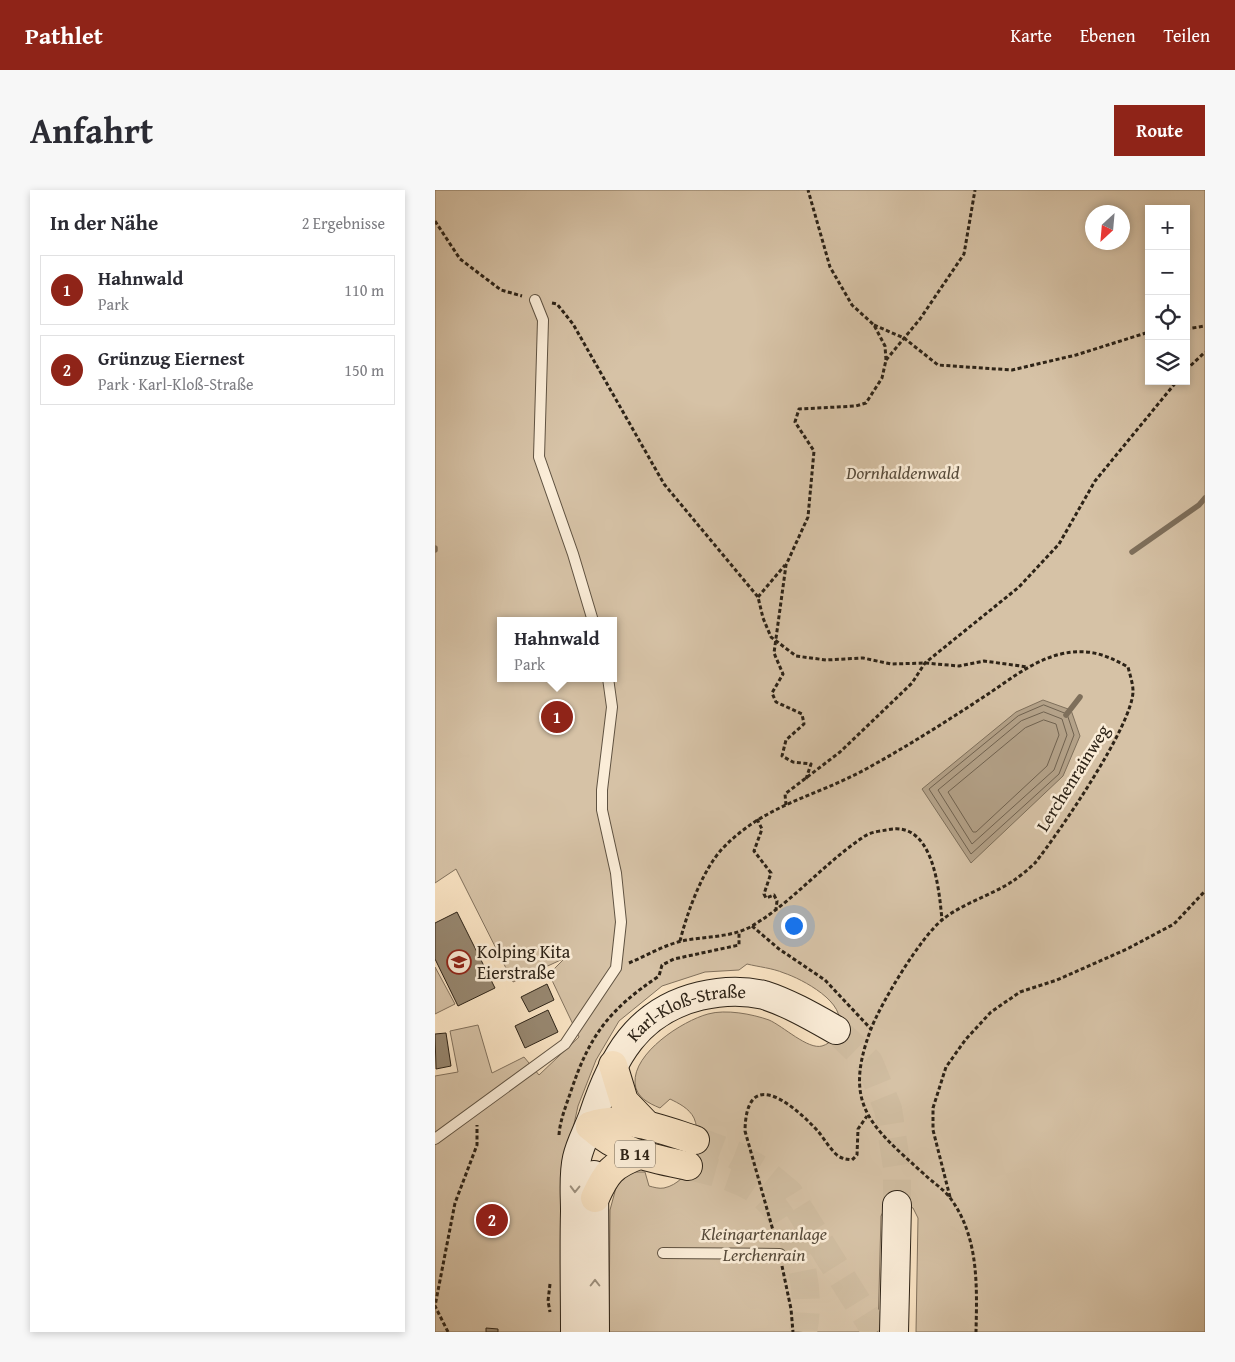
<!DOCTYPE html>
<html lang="de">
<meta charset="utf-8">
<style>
:root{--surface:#fff;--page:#f7f7f7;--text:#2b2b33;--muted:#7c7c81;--line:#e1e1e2;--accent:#8f2418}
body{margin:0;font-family:"Gentium Book Plus",serif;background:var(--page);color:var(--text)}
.controls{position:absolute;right:15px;top:15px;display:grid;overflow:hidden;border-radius:0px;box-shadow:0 2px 8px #0003}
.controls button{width:45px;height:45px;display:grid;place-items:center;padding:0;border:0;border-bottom:1px solid var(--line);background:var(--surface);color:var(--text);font:25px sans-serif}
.compass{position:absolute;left:650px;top:15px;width:45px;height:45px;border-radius:50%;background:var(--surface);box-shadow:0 2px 8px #0003;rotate:206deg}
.you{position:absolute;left:358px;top:735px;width:18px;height:18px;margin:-12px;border:4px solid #fff;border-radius:50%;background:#1a73e8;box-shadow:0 0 0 8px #1a73e833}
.badge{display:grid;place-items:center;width:32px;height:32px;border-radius:50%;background:var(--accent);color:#fff;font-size:16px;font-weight:700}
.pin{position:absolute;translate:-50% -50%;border:2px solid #fff;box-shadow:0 1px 5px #0006}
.popup{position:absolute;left:62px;top:427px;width:120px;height:65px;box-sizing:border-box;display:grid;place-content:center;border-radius:0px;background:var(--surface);filter:drop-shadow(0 1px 4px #0005);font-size:16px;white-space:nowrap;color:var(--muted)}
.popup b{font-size:19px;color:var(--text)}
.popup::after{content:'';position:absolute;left:50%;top:100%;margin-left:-10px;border:10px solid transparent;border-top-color:var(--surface)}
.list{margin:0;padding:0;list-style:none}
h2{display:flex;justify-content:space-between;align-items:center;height:65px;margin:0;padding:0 20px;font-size:21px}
h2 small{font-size:16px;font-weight:400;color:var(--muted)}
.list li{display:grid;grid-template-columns:32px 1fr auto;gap:15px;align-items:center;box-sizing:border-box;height:70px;margin:0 10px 10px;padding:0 10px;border:1px solid var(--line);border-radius:0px}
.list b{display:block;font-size:19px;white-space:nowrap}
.list p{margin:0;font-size:16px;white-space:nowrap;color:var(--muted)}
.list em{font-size:16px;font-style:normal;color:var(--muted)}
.icon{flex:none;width:28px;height:28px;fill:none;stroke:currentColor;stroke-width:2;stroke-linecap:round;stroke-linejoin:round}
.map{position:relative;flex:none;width:770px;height:1142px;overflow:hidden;border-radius:0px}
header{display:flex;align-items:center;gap:30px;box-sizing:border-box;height:70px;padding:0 25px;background:var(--accent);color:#fff}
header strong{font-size:24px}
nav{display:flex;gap:28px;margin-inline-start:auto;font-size:18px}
.intro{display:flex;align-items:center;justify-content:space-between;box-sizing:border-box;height:120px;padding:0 30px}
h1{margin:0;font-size:35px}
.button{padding:12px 22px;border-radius:0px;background:var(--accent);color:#fff;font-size:18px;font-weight:700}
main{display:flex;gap:30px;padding:0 30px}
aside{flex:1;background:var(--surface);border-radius:0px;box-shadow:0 2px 8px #0003}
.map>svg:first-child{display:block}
</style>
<header>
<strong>Pathlet</strong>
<nav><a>Karte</a><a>Ebenen</a><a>Teilen</a></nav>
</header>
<div class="intro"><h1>Anfahrt</h1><a class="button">Route</a></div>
<main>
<aside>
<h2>In der Nähe<small>2 Ergebnisse</small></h2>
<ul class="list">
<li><span class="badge">1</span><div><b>Hahnwald</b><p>Park</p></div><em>110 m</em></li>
<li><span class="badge">2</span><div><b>Grünzug Eiernest</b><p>Park · Karl-Kloß-Straße</p></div><em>150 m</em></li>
</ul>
</aside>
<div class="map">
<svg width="770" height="1142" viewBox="0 0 770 1142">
<rect width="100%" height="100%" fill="#f9e3c3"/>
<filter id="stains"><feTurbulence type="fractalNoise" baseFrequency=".004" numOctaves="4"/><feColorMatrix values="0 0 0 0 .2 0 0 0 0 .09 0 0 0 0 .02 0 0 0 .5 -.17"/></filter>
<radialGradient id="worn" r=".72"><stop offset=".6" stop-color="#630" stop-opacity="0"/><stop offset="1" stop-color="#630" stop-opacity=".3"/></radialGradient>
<g fill="#d6c2a6" stroke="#82725e" fill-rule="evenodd">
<path d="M0 0H770V1142H481L483 1028 478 1018 470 1014 449 1020 446 1026 443 1142H174L175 1020 182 994 192 982H210L214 996C218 997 224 999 229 998 257 992 269 952 259 928 254 918 243 913 235 909L225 918C213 913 201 907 200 893 198 863 247 831 273 824 291 819 317 824 334 830 348 836 373 860 387 856 397 853 400 846 403 837 413 813 367 789 349 783 337 778 324 777 312 774L304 780 270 782 227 796 184 831 161 870 143 916 133 961 131 1142H0V886L23 882 15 841 43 835 57 883 89 867 104 885 144 847 114 784 130 768 78 792 21 679 0 693ZM714 19H751V191H714ZM658 22H688V52H658ZM66 431H178V488H66Z"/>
<polygon points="0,777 20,814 0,824"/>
</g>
<polygon fill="#b4a289" stroke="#7e6f5b" points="608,510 636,520 645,546 628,586 536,673 487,599 581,522"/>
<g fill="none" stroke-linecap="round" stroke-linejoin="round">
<g stroke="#706250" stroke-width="1">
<polygon points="609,515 632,524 639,545 624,584 536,664 494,599 583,526"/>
<polygon points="609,522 627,529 632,545 619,580 537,654 503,600 586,531"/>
<polygon points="609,530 621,534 624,545 612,576 541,642 538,642 513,602 590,538"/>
</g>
<g stroke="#7e6f5b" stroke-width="5.5">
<polyline points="0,358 0,360"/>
<polyline points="697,362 764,315 770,308"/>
<polyline points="631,525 645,507"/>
</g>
</g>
<g fill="#978770" stroke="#2d2317">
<polygon points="22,722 60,798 23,816 0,769 0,733"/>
<polygon points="112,794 119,810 94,822 86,807"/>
<polygon points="113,820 123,842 90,858 80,836"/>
<polygon points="11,843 16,876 1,879 0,844"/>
<polygon points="51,1138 63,1139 63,1142 51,1142"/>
</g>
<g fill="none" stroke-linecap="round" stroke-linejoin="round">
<polyline stroke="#d0bda1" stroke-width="28" stroke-dasharray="28 14" stroke-linecap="butt" points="401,840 434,872 453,919 462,977 462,1015"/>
<g stroke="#d0bda1" stroke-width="28" stroke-dasharray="28 14" stroke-linecap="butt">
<polyline points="260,950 300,965 326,980 354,1003 441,1142"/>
<path d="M253 976C276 981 298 986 318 998 361 1026 378 1095 368 1142"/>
</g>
<g stroke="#605342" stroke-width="12">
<g id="service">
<polyline points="100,110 108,130 104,267 138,364 158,431"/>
<polyline points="0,949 130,854 181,778 186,732 181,683 167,620 167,600 177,517 173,488"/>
<polyline points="228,1063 345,1064"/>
</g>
</g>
<g stroke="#2d2317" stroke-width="30">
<g id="secondary">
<polyline points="159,985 160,1142"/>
<path id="s1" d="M140 1142C140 1102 139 1061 140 1021 140 1004 138 985 142 968 145 954 153 940 158 926 177 868 202 821 265 806 286 801 308 800 329 805 354 813 378 827 401 840"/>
<polyline points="459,1142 462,1015"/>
</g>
</g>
<g stroke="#2d2317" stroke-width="30">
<g id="primary">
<polyline points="178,875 189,911 211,934"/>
<path d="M155 936C185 963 215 968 253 976"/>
<path d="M155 936C191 924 225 939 260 950"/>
<path d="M160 1008C171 983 177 975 204 965"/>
</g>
</g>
<g stroke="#2d2317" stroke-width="3" stroke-dasharray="4 2.5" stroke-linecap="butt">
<polyline points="0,31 25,69 66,100 87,106"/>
<polyline points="117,113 122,114 138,134 229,294 323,407 328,428 336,447 361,466 391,470 428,468 456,474 490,473 524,476 549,471 593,477"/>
<polyline points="439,135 469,148 503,175 577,180 641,165 714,142"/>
<polyline points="751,139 770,136"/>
<polyline points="451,170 485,129 529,64 540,0"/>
<polyline points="751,180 770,162"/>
<polyline points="323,407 350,375"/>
<polyline points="371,589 376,574 358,572 347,566 351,550 369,534 367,524 341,512 337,503 348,484 339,463 351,375 373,327 379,261 360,232 364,219 421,216 431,213 447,188 451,170 450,156 439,135 417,115 395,77 373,0"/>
<polyline points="351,615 350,604 405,562 477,493 490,473 584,397 624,354 660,291 742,191"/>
<polyline points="322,629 327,639 319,661 336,683 329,704 331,708 339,705 342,711 341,719"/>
<polyline points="317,736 344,759 390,790 436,839"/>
<path d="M245 751C252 723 267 681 287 659 330 614 380 607 431 579 471 557 509 533 547 508 572 492 596 471 626 464 652 458 670 464 693 477 695 485 698 494 698 501 698 535 623 644 600 673 594 679 585 686 578 691 557 705 526 714 507 730 485 748 446 813 436 839 407 915 436 936 489 984 497 992 509 999 516 1009 544 1048 542 1096 541 1142"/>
<path d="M194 773C211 766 229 755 247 751 270 746 296 748 317 736 359 711 390 672 430 646 436 642 445 641 452 640 498 629 504 698 507 730"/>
<path d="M124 945C125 930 131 916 136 901 155 844 175 819 224 786L227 775 239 769 304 755V743"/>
<polyline points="515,1007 498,940 498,918 511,877 531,849 556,822 585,802 622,790 692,759 739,734 770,701"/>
<path d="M341 1051 310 941C311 878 353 910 380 938 388 946 393 957 402 965 407 969 411 969 417 970L422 965 423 939 432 926"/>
<polyline points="347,1076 356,1119 358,1142"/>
<polyline points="115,1094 113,1111 115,1122"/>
<polyline points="13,1142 0,1116 20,1013 42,955 42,935"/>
</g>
<use href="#service" stroke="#fbedd8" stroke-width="10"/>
<use href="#secondary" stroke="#fbedd8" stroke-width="28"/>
<use href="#primary" stroke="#f9e3c3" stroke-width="28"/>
</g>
<defs><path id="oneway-chevron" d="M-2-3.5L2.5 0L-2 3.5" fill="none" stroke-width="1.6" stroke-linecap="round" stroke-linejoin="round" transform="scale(1.25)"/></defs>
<g stroke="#9e9281">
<use href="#oneway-chevron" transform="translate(140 999) rotate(91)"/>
<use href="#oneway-chevron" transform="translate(160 1093) rotate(-90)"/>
</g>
<defs>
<g id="school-ring" transform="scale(1.25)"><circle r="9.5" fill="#fbedd8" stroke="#8f2418" stroke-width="1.5"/><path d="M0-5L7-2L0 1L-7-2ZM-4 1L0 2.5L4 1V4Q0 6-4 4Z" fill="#8f2418"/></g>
</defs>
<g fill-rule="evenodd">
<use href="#school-ring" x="24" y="772"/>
</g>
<g text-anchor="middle" stroke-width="5" stroke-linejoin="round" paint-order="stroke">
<rect fill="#fbedd8" stroke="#6b6051" stroke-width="1" x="180" y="950.5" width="40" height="27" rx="4"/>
<g font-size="16" font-weight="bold" fill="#2d2317">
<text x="200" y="970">B 14</text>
</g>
<g font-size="18" font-style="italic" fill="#574b3b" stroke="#fbedd8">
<text x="468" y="289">Dornhaldenwald</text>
<text x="329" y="1050">Kleingartenanlage<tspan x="329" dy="21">Lerchenrain</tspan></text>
</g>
<g font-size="18" fill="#2d2317" stroke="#fbedd8">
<text transform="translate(638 588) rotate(-58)" y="6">Lerchenrainweg</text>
<text dy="6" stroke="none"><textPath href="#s1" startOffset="370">Karl-Kloß-Straße</textPath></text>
</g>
<g font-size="18" fill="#2d2317" stroke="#fbedd8" text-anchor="start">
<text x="42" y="768">Kolping Kita<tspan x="42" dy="21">Eierstraße</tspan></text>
</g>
</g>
<rect width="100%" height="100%" filter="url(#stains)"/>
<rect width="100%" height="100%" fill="url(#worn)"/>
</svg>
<div class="controls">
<button>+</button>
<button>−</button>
<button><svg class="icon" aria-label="locate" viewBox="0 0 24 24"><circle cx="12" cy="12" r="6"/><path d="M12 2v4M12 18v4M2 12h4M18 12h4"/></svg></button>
<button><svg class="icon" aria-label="layers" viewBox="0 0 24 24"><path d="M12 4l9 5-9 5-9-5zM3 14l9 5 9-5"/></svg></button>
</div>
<svg class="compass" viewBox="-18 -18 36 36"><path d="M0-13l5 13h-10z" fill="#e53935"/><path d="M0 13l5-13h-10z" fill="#7c7c81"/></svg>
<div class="you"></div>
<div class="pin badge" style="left:122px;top:527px">1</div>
<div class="popup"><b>Hahnwald</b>Park</div>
<div class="pin badge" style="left:57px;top:1030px">2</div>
</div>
</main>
